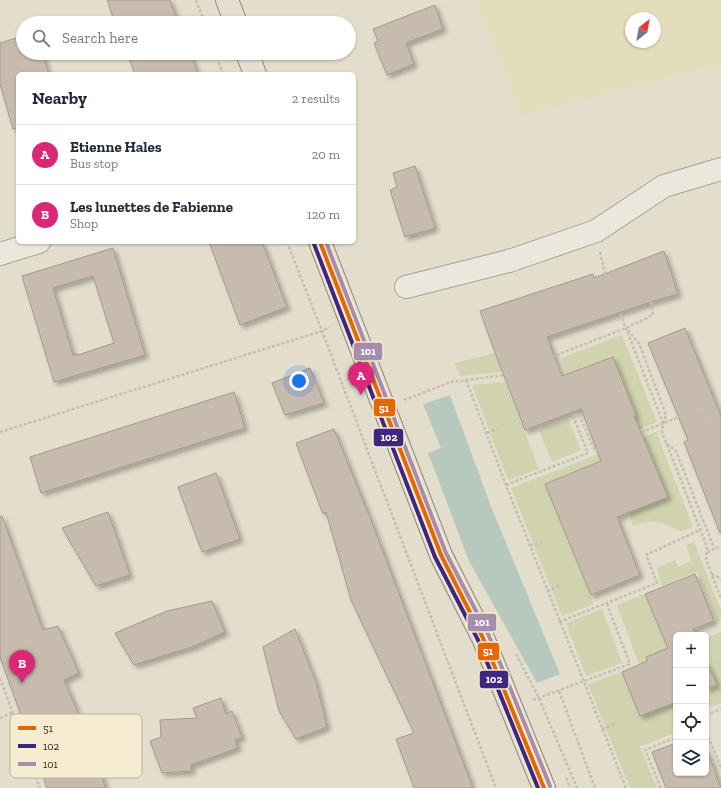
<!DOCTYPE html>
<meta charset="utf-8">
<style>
:root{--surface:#fff;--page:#f2f2f3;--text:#1f2937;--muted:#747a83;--line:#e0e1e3;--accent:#db2777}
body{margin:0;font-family:"Zilla Slab",serif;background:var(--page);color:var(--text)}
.controls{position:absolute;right:12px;bottom:12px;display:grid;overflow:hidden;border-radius:6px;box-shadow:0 1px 3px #0004}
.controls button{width:36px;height:36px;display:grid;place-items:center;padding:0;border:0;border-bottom:1px solid var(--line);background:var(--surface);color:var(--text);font:20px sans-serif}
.compass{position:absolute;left:625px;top:12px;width:36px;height:36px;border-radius:50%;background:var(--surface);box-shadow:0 1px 3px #0004;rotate:31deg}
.you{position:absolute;left:299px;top:381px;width:14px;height:14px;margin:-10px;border:3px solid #fff;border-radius:50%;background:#1a73e8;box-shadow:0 0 0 6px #1a73e833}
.badge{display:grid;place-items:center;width:26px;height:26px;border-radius:50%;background:var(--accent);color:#fff;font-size:13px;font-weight:700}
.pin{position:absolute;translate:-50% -33px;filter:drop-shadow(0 1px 2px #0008)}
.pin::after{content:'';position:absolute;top:21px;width:14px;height:12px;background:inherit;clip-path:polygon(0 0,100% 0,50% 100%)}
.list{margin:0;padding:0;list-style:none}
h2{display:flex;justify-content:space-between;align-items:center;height:52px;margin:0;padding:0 16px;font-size:17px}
h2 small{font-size:13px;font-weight:400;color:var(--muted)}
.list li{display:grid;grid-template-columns:26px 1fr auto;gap:12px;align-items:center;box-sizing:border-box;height:60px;padding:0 16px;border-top:1px solid var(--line)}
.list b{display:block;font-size:15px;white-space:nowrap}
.list p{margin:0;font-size:13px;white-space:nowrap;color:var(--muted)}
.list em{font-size:13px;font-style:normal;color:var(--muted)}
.icon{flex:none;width:22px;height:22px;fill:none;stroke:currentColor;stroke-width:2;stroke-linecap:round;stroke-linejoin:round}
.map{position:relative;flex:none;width:721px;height:788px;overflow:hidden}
.search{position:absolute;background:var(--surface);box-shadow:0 1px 3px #0004;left:16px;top:16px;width:340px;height:44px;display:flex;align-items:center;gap:10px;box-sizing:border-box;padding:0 14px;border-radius:22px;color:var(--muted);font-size:15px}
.panel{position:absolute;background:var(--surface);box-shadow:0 1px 3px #0004;left:16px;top:72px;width:340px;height:172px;border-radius:6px}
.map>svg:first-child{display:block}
</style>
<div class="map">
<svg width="721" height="788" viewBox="0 0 721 788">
<defs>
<filter id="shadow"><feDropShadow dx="3.5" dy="3.5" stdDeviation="2" flood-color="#0004"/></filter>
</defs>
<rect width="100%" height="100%" fill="#e3ddcc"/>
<path fill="#e3ddbc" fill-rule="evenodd" d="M476 0H721V65L522 114ZM631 18H655V42H631Z"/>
<g fill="#d1d3ae">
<polygon points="622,335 657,422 597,446 590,433 636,415 613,357 567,375 561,358"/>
<polygon points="494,353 502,372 460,376 455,363"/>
<polygon points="505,382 539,469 508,480 472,385"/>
<polygon points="568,419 581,450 552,462 539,430"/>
<path d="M656 432 693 527 681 532C662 521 654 518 633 526L629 512 668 497 646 443 545 484 594 604 562 616 511 488Z"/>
<polygon points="694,542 721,610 721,620 718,622 697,572 662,586 657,568 675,560 678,567 691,561 686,545"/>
<polygon points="645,594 668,648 646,657 647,661 639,664 617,605"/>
<polygon points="602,609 622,663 586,676 566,623"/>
<polygon points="721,632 721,703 706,709 706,689 716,685 706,660 706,638"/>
<polygon points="622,672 640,716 676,702 676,732 640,747 657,788 630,788 588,684"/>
</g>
<polygon fill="#b7c9bf" points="450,395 490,504 560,674 537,683 469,561 428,453 441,448 423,404"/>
<g fill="#c7bbad" stroke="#a3998b" fill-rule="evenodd" filter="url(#shadow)">
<polygon points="107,0 170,0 178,23 115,23"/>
<polygon points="435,5 443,29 406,43 414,64 387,75 374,43 378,41 373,29"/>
<polygon points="23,36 23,53 42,53 49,74 18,74 18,128 13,129 0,84 0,43"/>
<polygon points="127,53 190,53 198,74 135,74"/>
<polygon points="415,166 435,228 405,237 390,190 397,187 393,173"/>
<polygon points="209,242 262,242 287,307 240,325"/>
<path d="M113 248 145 355 54 382 22 276ZM93 276 114 343 78 355 77 354 73 355 53 288Z"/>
<polygon points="664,251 678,294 651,302 547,337 562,376 613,357 636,415 634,416 668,497 617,517 640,575 591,595 545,484 601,461 581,409 525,430 494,350 480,311 593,274 594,278"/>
<polygon points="685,328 721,416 721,532 720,533 684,442 688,440 648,343"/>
<polygon points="310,368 324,403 285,415 272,383"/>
<polygon points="234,392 245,428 41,493 30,457"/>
<polygon points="334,429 371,520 473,788 414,788 396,739 414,733 351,600 326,512 323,514 296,443"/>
<polygon points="216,473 240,539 202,552 178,487"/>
<polygon points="108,512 130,575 96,586 62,528"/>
<polygon points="2,516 43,630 58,626 79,673 64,680 99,760 105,788 47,788 0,657 0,517"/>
<polygon points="695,574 714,621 693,629 696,635 676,635 676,702 640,716 622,672 647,661 646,657 668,648 645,594"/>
<polygon points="212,601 225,632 192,647 134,665 115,633 167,611"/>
<polygon points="295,629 316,682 327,727 296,739 279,711 263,647"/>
<polygon points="706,660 717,685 706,689"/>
<polygon points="221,698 226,714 232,711 242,737 235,740 238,748 191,765 192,771 162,773 150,741 161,737 160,720 197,718 193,708"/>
<polygon points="676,743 676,773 706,773 706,747 721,788 666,788 652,752"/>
</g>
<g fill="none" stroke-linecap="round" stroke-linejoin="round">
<g stroke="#a8a295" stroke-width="24">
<g id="minor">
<polyline points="0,254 39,242"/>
<polyline points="406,287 509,261 596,231 664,186 721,169"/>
</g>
</g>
<g stroke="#8e877c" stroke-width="24">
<g id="major">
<polyline points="227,0 236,23"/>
<polyline points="247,53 255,74"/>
<polyline points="320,242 441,555 483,638 544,788"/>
</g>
</g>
<g stroke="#c4beb4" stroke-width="2.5" stroke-dasharray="3 2" stroke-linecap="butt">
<polyline points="196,0 205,23"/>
<polyline points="215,53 223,74"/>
<polyline points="287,242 322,331 496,788"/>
<polyline points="600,252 606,277 663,423 662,432 707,547 706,559 721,599"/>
<polyline points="628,330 639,344 642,351 666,415 663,423"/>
<polyline points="466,380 506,485 626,788"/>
<polyline points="404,400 451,382 505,375 626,328 653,315 651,302"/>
<polyline points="702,408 712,431"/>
<polyline points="0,432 322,331 329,327"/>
<polyline points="487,433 497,429"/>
<polyline points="667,444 676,451 714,548"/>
<polyline points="506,485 588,453 573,416 579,414 595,451 713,403"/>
<polyline points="530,546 542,542"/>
<polyline points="707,552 721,546"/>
<polyline points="712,574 720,578 721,580"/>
<polyline points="547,591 559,586"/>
<polyline points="559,622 657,583 646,555 700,530"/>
<polyline points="516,654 539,698 577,788"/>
<polyline points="0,678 40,788"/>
<polyline points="559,691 595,788"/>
<polyline points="533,700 630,664 607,604"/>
<polyline points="706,715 721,709"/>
<polyline points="0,718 12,713"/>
<polyline points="602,729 614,724"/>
<polyline points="706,732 721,767"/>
<polyline points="566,778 570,788"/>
<polyline points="661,788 645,750 676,737"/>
</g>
<use href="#minor" stroke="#ece7dd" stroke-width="22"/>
<use href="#major" stroke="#e3decf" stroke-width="22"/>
<g stroke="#f5ecd1" stroke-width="7">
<polyline id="bus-1" points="320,242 441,555 483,638 544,788"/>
</g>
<g stroke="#f5ecd1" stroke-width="7">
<polyline id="bus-2" points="314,244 435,557 478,640 538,788"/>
</g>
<g stroke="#f5ecd1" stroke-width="7">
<polyline id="bus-3" points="326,242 446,553 489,636 550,786"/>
</g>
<use href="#bus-1" stroke="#e46809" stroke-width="4"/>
<use href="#bus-2" stroke="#3f2682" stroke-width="4"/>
<use href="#bus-3" stroke="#a78cad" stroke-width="4"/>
</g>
<rect x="10" y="714" width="132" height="64" rx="6" fill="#f5ecd1" stroke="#bcb29b" stroke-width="1"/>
<rect x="18" y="726" width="18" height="4" fill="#e46809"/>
<rect x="18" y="744" width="18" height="4" fill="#3f2682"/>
<rect x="18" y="762" width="18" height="4" fill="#a78cad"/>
<g font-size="11" fill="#372b1d">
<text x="43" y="732">51</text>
<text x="43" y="750">102</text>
<text x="43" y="768">101</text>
</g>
<g stroke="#f5ecd1" stroke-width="1.5">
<rect x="353" y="342" width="30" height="19" rx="4" fill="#a78cad"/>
<rect x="373" y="398" width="23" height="19" rx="4" fill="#e46809"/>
<rect x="373" y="428" width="31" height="19" rx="4" fill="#3f2682"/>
<rect x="467" y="613" width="30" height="19" rx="4" fill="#a78cad"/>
<rect x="477" y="642" width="23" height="19" rx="4" fill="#e46809"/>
<rect x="479" y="670" width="30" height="19" rx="4" fill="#3f2682"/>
</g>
<g font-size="11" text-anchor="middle" font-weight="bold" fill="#fff">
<text x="368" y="355">101</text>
<text x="384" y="412">51</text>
<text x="389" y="441">102</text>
<text x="482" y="626">101</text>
<text x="488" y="655">51</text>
<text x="494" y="683">102</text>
</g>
</svg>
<div class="controls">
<button>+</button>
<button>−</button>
<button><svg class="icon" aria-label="locate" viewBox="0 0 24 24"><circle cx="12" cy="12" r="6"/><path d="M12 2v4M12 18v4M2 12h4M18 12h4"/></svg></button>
<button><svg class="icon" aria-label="layers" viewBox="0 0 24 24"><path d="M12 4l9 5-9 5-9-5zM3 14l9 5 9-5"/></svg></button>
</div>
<svg class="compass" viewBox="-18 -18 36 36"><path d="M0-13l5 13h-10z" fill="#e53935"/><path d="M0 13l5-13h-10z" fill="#747a83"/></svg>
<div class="you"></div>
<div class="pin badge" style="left:361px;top:395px">A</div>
<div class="pin badge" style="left:22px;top:683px">B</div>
<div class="search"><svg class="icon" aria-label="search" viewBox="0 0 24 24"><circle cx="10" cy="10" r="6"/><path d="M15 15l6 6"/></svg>Search here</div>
<section class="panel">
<h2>Nearby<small>2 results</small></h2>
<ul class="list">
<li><span class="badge">A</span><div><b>Etienne Hales</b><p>Bus stop</p></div><em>20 m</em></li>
<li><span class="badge">B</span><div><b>Les lunettes de Fabienne</b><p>Shop</p></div><em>120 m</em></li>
</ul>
</section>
</div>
